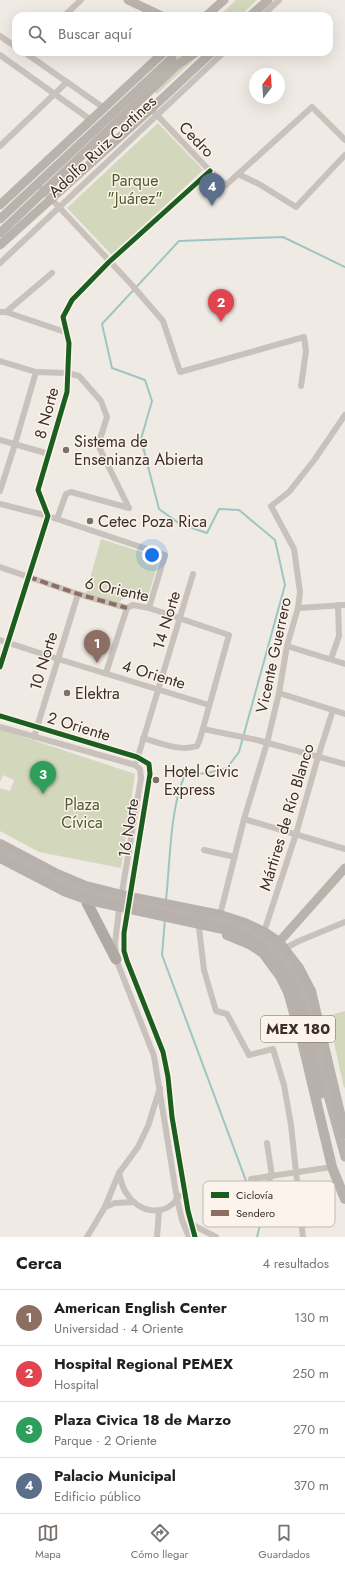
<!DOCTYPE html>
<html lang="es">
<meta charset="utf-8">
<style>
:root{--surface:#fff;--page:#f2f2f2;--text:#202124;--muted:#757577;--line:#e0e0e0;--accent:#7b706a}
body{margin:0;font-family:Jost,sans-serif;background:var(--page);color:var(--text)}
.compass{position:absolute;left:249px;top:68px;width:36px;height:36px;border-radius:50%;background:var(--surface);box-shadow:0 4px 16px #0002;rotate:17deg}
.you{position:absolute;left:152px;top:555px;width:14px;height:14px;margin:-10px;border:3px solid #fff;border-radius:50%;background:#1a73e8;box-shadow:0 0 0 6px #1a73e833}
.badge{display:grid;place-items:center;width:26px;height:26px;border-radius:50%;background:var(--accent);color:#fff;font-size:13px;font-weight:700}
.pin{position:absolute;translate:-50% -33px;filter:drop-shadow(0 1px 2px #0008)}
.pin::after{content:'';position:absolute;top:21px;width:14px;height:12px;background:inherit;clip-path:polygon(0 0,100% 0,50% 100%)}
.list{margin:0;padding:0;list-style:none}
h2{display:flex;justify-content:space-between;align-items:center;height:52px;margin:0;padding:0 16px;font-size:17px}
h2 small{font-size:13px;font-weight:400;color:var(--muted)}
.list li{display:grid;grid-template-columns:26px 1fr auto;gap:12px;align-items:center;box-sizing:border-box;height:56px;padding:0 16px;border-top:1px solid var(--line)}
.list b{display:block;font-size:15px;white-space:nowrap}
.list p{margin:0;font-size:13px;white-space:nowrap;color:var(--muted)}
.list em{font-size:13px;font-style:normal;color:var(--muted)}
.icon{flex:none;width:22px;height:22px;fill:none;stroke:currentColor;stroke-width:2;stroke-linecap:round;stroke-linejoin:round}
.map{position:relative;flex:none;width:345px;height:1237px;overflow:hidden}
.search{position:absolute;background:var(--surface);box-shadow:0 4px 16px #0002;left:12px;right:12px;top:12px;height:44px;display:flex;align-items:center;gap:10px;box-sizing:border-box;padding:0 14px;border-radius:12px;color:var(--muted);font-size:15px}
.sheet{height:276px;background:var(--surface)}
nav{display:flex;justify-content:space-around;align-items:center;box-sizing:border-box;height:56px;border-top:1px solid var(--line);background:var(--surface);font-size:11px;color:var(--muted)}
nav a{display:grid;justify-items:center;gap:2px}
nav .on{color:var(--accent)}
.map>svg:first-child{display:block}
</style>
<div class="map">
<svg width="345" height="1237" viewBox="0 0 345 1237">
<rect width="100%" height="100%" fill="#f0eae4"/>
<g fill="#d3d7bc">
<polygon points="236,0 257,0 240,16 219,16"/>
<polygon points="180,52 202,52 157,94 146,83"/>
<polygon points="158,123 203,170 112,255 67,208"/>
<polygon points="101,539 160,558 146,602 126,597 115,605 86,593"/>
<polygon points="0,729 135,774 121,868 39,852 0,831 0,788 10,791 14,780 3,775 0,782"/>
<polygon points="345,1011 345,1087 344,1088 328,1016"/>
</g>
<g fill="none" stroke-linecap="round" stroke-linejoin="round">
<g stroke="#9dc6c3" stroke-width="2">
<path d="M166 900C170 864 170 806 185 775L208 773 227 768 239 752 285 585 275 540 239 510 219 509 207 533 180 524 159 509 141 439 152 401 145 380 112 368 102 324 179 241 283 237 345 267"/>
<polyline points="165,919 162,955 261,1221 257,1237"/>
</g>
<g stroke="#c9c1bc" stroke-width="6">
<polyline points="64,16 81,0"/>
<polyline points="262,16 279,0"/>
<polyline points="0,36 16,47"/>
<polyline points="24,52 104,108"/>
<polyline points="0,55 91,120"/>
<polyline points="155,113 210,171 226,185 312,107 345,140"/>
<polyline points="0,146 67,82"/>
<polyline points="238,174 259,184 296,207 345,155"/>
<polyline points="42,189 131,284 163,321 180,372 304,337 306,351 301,386"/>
<polyline points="0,263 224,52"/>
<polyline points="0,312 6,312 68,333"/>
<polyline points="6,312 52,273"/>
<polyline points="0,361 36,372 68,373 79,376 101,401 107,417 98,445 129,508"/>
<polyline points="0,440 49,454"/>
<polyline points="0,491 15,444 36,372"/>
<polyline points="0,504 48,516 165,555 149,608"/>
<polyline points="57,519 66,494 71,492 129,508"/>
<path d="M0 567 78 594 127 608 133 605 149 608 229 635 200 739 197 746C181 752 159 743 143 738"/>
<polyline points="298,608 345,605"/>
<polyline points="0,640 58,659 209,705"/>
<polyline points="287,646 345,664"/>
<polyline points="331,659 339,636 338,605"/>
<polyline points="0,667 48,516 38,490 67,392 69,343 63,317 72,300 109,262 210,171"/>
<polyline points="106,673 127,608"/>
<polyline points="279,693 345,714"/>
<polyline points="0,716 137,757 149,764 150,774 124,933 124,951 127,961 163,1052 168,1077 172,1117 188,1211 195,1237"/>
<polyline points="0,727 135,765 140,769 141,778 119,910 115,943 116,959 154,1056 177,1199 182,1220 189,1237"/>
<polyline points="203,729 257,740 345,764"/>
<polyline points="34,737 78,594"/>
<polyline points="137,760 193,574"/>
<polyline points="244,819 345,849"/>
<polyline points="204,850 235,857"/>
<polyline points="220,915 244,819 267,743 279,693 287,646 298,608 300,592 294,549 271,506 289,492 315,459 345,415"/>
<polyline points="199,928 204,970 216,1011 227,1014 249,1055 273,1049 284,1085 291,1125 303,1237"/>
<polyline points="264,932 296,834 318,757 333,710"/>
<polyline points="282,950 299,941 345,922"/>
<polyline points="267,1143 272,1176"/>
<path d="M119 1173C121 1180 122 1188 127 1194 139 1213 166 1218 179 1196"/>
<polyline points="269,1176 271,1192"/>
<polyline points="251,1179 332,1167"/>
<polyline points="105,1207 115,1203 134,1202"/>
<polyline points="191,1224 216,1237"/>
<polyline points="87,1237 105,1207 119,1173 138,1147 148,1126 160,1088"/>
<polyline points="157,1237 159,1211"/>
</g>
<g stroke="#bab2ac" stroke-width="9">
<polyline points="128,0 162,16"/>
<polyline points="206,16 224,0"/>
<polyline points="250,16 268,0"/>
<polyline points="177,65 196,52"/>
<polyline points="0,205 164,52"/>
<polyline points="0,245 151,109 212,52"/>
<polyline points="273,946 279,942 345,868"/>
<polyline points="327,1092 345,1157"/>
</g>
<g stroke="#b8b0ab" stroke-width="10">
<polyline points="0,844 55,873 86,886 130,897 220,915 245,923 264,932 279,942 299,968 311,991 345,1134"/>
<polyline points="227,935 251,945 263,953 280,976 288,992 302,1041 332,1167 345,1199"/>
</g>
<polyline stroke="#afa8a3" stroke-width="11" points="87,903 116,959"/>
<g stroke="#bab2ac" stroke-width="9">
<polyline points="0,219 172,58"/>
<polyline points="0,233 177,65"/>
<polyline points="0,850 55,879 80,891 107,898 229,924 252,934 273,949 288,966 299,985 306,1005 327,1092"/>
</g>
<polyline stroke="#b8b0ab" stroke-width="10" points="0,858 66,892 89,900 223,929 242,935 260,946 277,962 290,981 299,1002 320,1094"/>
<polyline stroke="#8d6e63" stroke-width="4" stroke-dasharray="8 4" stroke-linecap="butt" points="29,577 78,594 127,608"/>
<g stroke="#fcf4ec" stroke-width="8">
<g id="cycleway">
<polyline points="0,667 48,516 38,490 67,392 69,343 63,317 72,300 109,262 210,171"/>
<polyline points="0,716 137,757 149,764 150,774 124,933 124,951 127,961 163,1052 168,1077 172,1117 188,1211 195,1237"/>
</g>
</g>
<use href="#cycleway" stroke="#1b5e20" stroke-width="5"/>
</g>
<g fill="#7b706a" stroke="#fcf4ec" stroke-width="1.5">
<circle cx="66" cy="450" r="4"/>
<circle cx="90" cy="521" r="4"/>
<circle cx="67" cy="693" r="4"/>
<circle cx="156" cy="780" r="4"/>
</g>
<g text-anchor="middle" stroke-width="3" stroke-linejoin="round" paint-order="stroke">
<rect fill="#fcf4ec" stroke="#766964" stroke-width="1" x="261" y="1016" width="74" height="26" rx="3"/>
<g font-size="15" font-weight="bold" fill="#3c2e29">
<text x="298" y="1034">MEX 180</text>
</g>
<g font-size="16" fill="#3c2e29" stroke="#fcf4ec">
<text transform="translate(197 139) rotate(46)" y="6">Cedro</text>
<text transform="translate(102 146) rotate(-43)" y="6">Adolfo Ruiz Cortines</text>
<text transform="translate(46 413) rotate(-75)" y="6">8 Norte</text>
<text transform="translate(117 589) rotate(12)" y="6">6 Oriente</text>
<text transform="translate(166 620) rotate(-73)" y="6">14 Norte</text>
<text transform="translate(273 655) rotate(-78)" y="6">Vicente Guerrero</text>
<text transform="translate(43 661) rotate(-73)" y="6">10 Norte</text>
<text transform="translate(154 674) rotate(17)" y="6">4 Oriente</text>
<text transform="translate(79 726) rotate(17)" y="6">2 Oriente</text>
<text transform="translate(286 817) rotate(-73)" y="6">Mártires de Río Blanco</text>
<text transform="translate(128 828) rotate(-81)" y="6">16 Norte</text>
</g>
<g font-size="16" fill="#4d5d2a" stroke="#fcf4ec">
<text x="135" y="186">Parque<tspan x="135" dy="18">"Juárez"</tspan></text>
<text x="82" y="810">Plaza<tspan x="82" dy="18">Cívica</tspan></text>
</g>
<g font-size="16" fill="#3c2e29" stroke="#fcf4ec" text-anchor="start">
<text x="74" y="447">Sistema de<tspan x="74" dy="18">Ensenianza Abierta</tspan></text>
<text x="98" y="527">Cetec Poza Rica</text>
<text x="75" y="699">Elektra</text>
<text x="164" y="777">Hotel Civic<tspan x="164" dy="18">Express</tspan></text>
</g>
</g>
<rect x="203" y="1181" width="132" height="46" rx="6" fill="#fcf4ec" stroke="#c2b9b2" stroke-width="1"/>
<rect x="211" y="1192" width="18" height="6" fill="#1b5e20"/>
<rect x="211" y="1210" width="18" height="6" fill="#8d6e63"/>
<g font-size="11" fill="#3c2e29">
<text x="236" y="1199">Ciclovía</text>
<text x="236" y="1217">Sendero</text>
</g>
</svg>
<svg class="compass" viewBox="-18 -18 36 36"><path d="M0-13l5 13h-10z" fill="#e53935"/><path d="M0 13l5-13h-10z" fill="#757577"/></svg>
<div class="you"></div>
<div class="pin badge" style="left:97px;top:663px;background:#8d6e63">1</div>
<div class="pin badge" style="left:221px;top:322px;background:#e0444e">2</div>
<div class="pin badge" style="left:43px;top:794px;background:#2e9e5b">3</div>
<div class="pin badge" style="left:212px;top:206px;background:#5c6f8a">4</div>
<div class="search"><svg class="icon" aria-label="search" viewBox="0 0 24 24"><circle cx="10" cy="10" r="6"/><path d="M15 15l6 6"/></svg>Buscar aquí</div>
</div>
<section class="sheet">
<h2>Cerca<small>4 resultados</small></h2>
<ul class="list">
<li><span class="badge" style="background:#8d6e63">1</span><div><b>American English Center</b><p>Universidad · 4 Oriente</p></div><em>130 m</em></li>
<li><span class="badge" style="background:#e0444e">2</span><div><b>Hospital Regional PEMEX</b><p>Hospital</p></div><em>250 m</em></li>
<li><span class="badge" style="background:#2e9e5b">3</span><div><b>Plaza Civica 18 de Marzo</b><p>Parque · 2 Oriente</p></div><em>270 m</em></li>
<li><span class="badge" style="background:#5c6f8a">4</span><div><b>Palacio Municipal</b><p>Edificio público</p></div><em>370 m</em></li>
</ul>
</section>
<nav>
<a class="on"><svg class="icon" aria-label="map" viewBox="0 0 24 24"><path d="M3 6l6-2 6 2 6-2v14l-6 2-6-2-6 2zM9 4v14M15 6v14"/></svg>Mapa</a>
<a><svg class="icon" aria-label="directions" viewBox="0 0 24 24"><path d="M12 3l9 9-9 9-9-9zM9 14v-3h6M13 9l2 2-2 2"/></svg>Cómo llegar</a>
<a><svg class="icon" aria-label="saved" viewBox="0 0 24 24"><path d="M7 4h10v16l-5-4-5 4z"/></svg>Guardados</a>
</nav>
